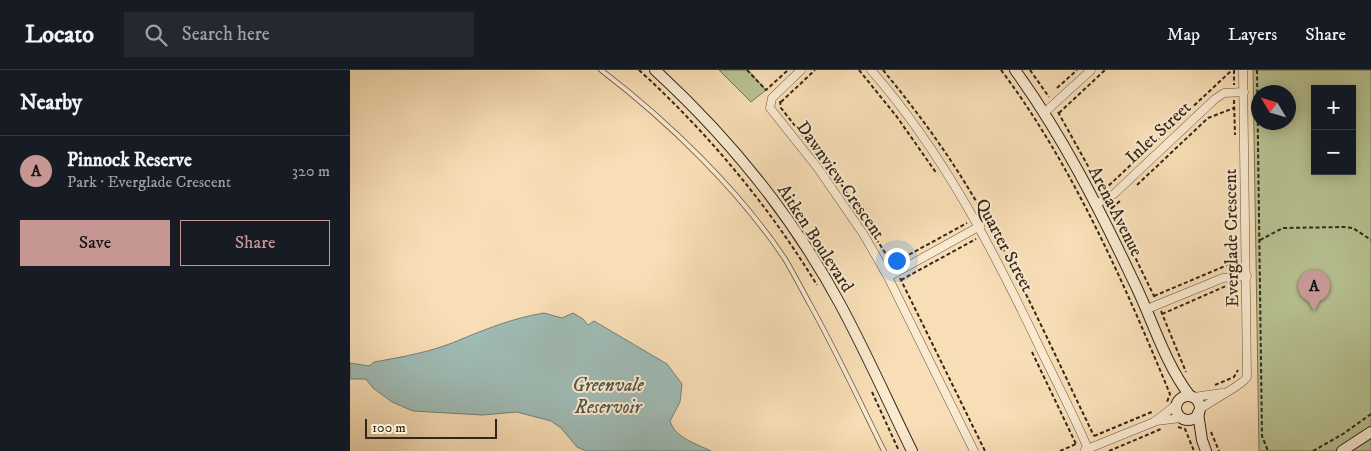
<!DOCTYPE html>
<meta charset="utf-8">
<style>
:root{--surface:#171b24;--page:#242831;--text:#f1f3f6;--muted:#9ea1a6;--line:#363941;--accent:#c59692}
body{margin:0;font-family:"IM FELL DW Pica",serif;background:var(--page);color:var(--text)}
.controls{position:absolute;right:15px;top:15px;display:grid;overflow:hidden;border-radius:0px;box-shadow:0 2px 12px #0003}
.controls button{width:45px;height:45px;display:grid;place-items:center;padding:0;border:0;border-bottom:1px solid var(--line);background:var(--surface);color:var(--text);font:25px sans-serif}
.compass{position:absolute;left:901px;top:15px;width:45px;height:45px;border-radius:50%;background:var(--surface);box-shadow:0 2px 12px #0003;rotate:308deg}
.scale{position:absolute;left:15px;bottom:12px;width:132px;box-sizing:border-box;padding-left:5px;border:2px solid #332719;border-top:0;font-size:14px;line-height:18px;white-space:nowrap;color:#332719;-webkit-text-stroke:4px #faead0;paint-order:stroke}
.you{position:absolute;left:546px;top:190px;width:18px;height:18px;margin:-12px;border:4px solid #fff;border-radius:50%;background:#1a73e8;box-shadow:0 0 0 8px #1a73e833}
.badge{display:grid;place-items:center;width:32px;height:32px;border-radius:50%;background:var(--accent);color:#111;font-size:16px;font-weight:700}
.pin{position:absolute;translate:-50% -41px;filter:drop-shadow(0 1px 2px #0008)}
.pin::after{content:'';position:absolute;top:26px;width:18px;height:15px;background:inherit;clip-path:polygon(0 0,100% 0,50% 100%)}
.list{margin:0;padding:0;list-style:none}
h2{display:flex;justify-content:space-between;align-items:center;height:65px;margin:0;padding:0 20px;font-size:21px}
h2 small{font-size:16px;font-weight:400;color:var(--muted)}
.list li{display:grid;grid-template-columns:32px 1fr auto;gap:15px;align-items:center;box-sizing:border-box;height:70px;padding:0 20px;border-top:1px solid var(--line)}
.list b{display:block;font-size:19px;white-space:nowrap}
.list p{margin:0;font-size:16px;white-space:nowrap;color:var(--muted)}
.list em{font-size:16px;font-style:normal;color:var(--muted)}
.actions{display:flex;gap:10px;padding:15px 20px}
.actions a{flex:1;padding:11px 0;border:1px solid var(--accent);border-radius:0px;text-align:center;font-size:18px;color:var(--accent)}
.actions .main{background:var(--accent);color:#111}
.icon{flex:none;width:28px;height:28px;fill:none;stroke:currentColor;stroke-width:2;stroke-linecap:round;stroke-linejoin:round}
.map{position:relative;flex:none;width:1021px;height:381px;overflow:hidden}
header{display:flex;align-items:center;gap:30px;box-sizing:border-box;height:70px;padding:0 25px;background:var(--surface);border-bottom:1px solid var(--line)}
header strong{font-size:24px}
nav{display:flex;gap:28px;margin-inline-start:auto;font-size:18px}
.search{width:350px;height:45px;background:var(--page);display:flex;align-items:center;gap:12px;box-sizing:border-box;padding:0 18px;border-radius:0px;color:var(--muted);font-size:19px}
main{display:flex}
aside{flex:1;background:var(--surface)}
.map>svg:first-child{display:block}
</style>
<header>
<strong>Locato</strong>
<div class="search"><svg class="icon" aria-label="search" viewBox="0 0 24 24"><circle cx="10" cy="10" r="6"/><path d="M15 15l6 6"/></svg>Search here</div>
<nav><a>Map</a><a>Layers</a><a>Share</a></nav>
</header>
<main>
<aside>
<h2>Nearby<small></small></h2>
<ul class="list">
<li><span class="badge">A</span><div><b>Pinnock Reserve</b><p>Park · Everglade Crescent</p></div><em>320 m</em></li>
</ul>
<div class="actions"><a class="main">Save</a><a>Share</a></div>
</aside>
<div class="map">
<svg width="1021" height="381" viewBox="0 0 1021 381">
<rect width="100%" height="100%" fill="#f8deb6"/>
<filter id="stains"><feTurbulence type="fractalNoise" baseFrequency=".004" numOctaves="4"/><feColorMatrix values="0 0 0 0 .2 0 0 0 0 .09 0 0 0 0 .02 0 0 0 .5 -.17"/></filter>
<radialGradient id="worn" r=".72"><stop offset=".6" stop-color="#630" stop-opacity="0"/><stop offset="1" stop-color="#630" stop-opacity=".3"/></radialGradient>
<g fill="#b8c292" stroke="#767456" fill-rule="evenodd">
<polygon points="369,0 398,0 416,20 401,32"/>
<path d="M903 0H1021V381H909ZM965 19H1002V101H965ZM908 22H938V52H908Z"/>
</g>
<path fill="#9fbbb5" stroke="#748077" d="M194 243 212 248 223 243 233 249 238 255 244 251 317 294 332 314 330 332 320 351C325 368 347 374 361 381H236L227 377 211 358 201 351 167 342 133 345 63 341 42 332 23 318 16 309H0V293L19 296 24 292C52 287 81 282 107 271 136 259 163 248 194 243Z"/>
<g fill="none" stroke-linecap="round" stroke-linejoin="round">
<g stroke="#645540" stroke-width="5.5">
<path id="lane" d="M251 0C318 51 389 120 435 189 444 204 452 220 461 236 487 283 510 332 534 381"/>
</g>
<g stroke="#645540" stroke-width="9">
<g id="street">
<polyline points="451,0 422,28 420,38 467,97 514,165 538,207 624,381"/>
<path d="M521 0C592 81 641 176 687 272 704 308 723 343 738 379"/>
<polyline points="694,43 741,0"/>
<polyline points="746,134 764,124 865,29 874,23 894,22"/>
<polyline points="538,207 630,156"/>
<polyline points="797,239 873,208 897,206"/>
<polyline points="844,327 872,323"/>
<path d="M849 340C859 332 894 314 897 307L893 0"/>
<polyline points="806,351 831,348"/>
<polyline points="735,380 804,352 826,335"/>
</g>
</g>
<g stroke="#332719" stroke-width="12">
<g id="secondary">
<path d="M305 0C378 67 443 147 490 234 516 282 538 332 562 381"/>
<path d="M665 0C712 65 749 138 783 210 802 248 814 292 840 326"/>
<circle cx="838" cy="338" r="12"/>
<polyline points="848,343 852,370 856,381"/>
<polyline points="992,381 1021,362"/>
</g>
</g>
<g stroke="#332719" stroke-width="2" stroke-dasharray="4 2.5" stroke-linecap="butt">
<path d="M289 0C359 64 418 135 467 215"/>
<polyline points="397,0 416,20 438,0"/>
<polyline points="509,0 547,47 587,104"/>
<path d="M533 0C566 40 597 82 623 126 669 203 705 286 744 366"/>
<path d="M651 0C722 94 775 215 820 324L817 332"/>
<polyline points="680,0 699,27"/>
<polyline points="884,0 884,15"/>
<polyline points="907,0 912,366 918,381"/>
<polyline points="707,18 727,0"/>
<polyline points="884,30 885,65"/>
<polyline points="430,31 431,38 491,114 543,195"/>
<polyline points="431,32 465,0"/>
<polyline points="708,42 753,123"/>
<polyline points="709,43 755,0"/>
<polyline points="787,115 858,48 884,38"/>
<polyline points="754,120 882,0"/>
<polyline points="760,136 805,228"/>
<polyline points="762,138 771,130"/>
<polyline points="910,170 933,158 994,157 1003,158 1021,170"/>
<polyline points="542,194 617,153"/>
<polyline points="550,208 635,381"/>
<polyline points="551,210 626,169"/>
<polyline points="804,226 887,191"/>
<polyline points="811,241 836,302"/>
<polyline points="812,244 876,216"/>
<polyline points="682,282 726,374"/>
<polyline points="865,315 884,307 888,300"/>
<polyline points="522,322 549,381"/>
<polyline points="828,357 835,359 844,381"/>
<polyline points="861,362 869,381"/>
<polyline points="744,366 804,341"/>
<polyline points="710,381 726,374"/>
<polyline points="759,381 811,359"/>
<polyline points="963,381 993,364 1021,344"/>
</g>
<use href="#lane" stroke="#faead0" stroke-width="4"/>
<use href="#street" stroke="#faead0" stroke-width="8"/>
<use href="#secondary" stroke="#faead0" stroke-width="10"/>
</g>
<g text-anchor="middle" stroke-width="4" stroke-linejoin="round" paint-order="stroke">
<g font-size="18" fill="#332719" stroke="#faead0">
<text transform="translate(808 62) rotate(-43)" y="6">Inlet Street</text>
<text transform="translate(491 110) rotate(55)" y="6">Dawnview Crescent</text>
<text transform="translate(766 141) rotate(63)" y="6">Arena Avenue</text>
<text transform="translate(466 168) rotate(57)" y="6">Aitken Boulevard</text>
<text transform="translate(881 168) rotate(-91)" y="6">Everglade Crescent</text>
<text transform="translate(655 175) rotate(62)" y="6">Quarter Street</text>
</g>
<g font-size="19" font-style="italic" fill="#535348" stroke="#faead0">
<text x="258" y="321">Greenvale<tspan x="258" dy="22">Reservoir</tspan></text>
</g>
</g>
<rect width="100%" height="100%" filter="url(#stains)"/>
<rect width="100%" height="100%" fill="url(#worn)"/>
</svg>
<div class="controls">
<button>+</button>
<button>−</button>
</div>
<svg class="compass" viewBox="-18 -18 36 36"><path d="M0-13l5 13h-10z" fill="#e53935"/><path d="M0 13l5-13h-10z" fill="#9ea1a6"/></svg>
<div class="scale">100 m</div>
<div class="you"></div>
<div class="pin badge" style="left:964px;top:241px">A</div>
</div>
</main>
